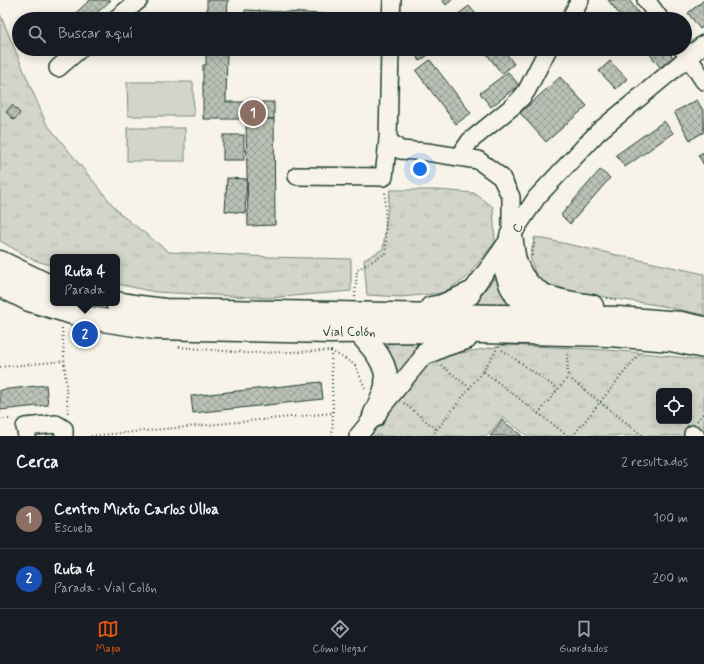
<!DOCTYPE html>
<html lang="es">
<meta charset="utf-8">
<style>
:root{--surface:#171b24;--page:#242831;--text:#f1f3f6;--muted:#9ea1a6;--line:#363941;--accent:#ea580c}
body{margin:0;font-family:Mynerve,sans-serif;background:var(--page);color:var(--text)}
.controls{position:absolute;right:12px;bottom:12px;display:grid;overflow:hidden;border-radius:6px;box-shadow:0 2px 10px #0003}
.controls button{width:36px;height:36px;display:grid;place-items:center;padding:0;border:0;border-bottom:1px solid var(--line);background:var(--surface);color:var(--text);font:20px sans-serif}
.you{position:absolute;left:420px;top:169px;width:14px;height:14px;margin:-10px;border:3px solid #fff;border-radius:50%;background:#1a73e8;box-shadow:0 0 0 6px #1a73e833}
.badge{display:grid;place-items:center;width:26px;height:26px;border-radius:50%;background:var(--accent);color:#fff;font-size:13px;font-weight:700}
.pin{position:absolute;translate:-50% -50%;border:2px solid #fff;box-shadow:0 1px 4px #0006}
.popup{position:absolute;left:50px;top:254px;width:70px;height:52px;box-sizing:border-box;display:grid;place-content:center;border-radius:6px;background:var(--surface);filter:drop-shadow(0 1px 3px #0005);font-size:13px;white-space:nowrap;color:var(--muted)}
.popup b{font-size:15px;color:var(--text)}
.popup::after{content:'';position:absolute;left:50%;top:100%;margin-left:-8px;border:8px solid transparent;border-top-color:var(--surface)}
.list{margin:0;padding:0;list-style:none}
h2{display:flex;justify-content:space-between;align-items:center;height:52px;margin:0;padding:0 16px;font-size:17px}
h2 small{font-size:13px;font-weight:400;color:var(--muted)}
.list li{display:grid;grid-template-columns:26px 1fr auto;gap:12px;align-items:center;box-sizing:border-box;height:60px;padding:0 16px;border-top:1px solid var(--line)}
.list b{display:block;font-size:15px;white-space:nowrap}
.list p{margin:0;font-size:13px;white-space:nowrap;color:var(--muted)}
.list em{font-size:13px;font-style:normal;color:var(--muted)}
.icon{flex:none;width:22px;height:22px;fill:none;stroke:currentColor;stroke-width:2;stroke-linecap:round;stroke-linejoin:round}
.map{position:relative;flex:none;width:704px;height:436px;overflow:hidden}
.search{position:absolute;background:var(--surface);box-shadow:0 2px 10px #0003;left:12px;right:12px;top:12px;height:44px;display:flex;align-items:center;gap:10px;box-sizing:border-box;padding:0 14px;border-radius:22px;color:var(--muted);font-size:15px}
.sheet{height:172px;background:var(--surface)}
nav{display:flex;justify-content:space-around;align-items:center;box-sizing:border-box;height:56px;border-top:1px solid var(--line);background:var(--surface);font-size:11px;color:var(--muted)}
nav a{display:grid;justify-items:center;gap:2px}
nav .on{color:var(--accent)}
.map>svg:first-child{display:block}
</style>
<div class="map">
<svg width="704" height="436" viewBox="0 0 704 436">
<defs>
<pattern id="grass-tufts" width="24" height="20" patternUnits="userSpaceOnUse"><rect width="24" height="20" fill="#d3d5ca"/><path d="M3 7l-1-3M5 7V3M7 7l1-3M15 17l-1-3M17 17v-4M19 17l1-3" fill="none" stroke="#b5b8ae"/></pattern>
<pattern id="building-cross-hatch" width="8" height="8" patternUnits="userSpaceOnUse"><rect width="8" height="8" fill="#bbc1b6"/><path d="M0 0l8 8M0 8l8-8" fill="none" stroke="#979e95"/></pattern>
</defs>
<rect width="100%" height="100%" fill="#f7f3e8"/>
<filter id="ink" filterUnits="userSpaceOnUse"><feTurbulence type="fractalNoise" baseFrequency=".025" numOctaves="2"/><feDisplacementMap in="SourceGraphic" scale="8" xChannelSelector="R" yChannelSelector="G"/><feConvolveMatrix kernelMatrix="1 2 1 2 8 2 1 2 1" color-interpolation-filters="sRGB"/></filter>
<g filter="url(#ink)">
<g fill="url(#grass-tufts)" stroke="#79897f" fill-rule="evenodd">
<polygon points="0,14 46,123 120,214 169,252 270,257 351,259 351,291 270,298 155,292 117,284 117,257 53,257 53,266 34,260 0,241"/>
<polygon points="390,190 438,190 474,193 493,207 495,242 465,279 442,293 401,297 367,295 364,260 383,249"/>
<polygon points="535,237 704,274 704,315 663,306 553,289 537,279 530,257"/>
<polygon points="497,275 515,306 470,309"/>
<polygon points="379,343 426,343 394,384"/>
<path d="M507 345C573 348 639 350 704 361V436H527L503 417 487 436H374L371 433 425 368 443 356ZM659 391H689V421H659Z"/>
</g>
<g fill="#d3d5ca" stroke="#79897f">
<polygon points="127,82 193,82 194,116 128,116"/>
<rect x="127" y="128" width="58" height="33"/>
</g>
<g fill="url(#building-cross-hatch)" stroke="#1f3d34">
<polygon points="90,0 111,0 90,19 69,19"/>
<polygon points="207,0 228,0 227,19 207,19"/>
<polygon points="442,0 452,0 446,5"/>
<polygon points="608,0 629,0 643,19 623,19"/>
<polygon points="704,0 704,26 700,29 688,13"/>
<polygon points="469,6 480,19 460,19 457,15"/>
<polygon points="245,10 324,14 324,19 245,19"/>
<polygon points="42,49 57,49 49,56"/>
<polygon points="206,49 227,49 226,102 274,102 274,119 203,119 203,65 206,65"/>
<polygon points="411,49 436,49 420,61"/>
<polygon points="483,49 503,49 514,64 502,74"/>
<polygon points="646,49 666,49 676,61 663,71"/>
<polygon points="430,60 471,113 456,124 416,71"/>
<polygon points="610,61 627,79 616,89 599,71"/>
<polygon points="508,72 519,85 491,107 480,93"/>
<polygon points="560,77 587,106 546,142 520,113"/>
<polygon points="697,100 704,112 704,132 690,140 674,112"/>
<polygon points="12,105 20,113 14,120 6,112"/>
<polygon points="274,119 275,225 248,226 246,120"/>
<polygon points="664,121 673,133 625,167 616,155"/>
<rect x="223" y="135" width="21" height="25"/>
<polygon points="704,152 704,165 698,155"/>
<polygon points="600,170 610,178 570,224 561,215"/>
<polygon points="227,178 247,179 245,213 225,211"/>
<polygon points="321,382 323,399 193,413 191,396"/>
<polygon points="46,385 48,405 0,410 0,390"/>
<polygon points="502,420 522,436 490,436"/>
</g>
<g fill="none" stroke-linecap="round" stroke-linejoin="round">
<g stroke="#1f3d34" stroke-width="20">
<g id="minor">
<polyline points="646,0 660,19"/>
<polyline points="116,19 139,0"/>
<polyline points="391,19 392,0"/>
<polyline points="570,19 580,0"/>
<polyline points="683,49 704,81"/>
<polyline points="58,68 80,49"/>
<polyline points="388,140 400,150 427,152 478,160 501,177 511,197 511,236"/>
<polyline points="459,157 470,141 513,106 522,97 527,90 548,49"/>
<polyline points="297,176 384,177 388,140 390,49"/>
<polyline points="462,304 501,251 537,197 598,132 704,44"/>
<polyline points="693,434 696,436"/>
<polyline points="27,436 25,427 56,424 64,429 64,436"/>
<polyline points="358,436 426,353 433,343"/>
</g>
</g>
<g stroke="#1f3d34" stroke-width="25">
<g id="major">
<path d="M511 236C513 246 513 257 517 266 530 300 561 301 592 306"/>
<polyline points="0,262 43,283 53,286"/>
<polyline points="504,265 511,286 517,296 543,320"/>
<polyline points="0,285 29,300 89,318 155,328 330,332 441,331 609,335 671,340 704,347"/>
<polyline points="117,303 140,307 165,310 618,318 681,323 704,328"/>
<polyline points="431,308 442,306 469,294"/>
<path d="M352 324C366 341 390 361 386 386 384 396 378 406 374 416"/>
<polyline points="426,353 444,345 466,338"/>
</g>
</g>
<g stroke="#1f3d34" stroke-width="2" stroke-dasharray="1 3" stroke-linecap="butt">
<polyline points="532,256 535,237"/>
<polyline points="355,297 357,270 386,253 385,192"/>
<polyline points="607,298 617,300"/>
<polyline points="62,328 68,414"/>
<polyline points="179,347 247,353 331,351 344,358 355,365 366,390"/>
<polyline points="502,350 558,389"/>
<polyline points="567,350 568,377 643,436"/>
<polyline points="331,351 333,413 332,436"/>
<polyline points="441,365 470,388"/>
<polyline points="0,367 64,361"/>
<polyline points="483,371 497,349"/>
<polyline points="404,403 437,430"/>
<polyline points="538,414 568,377"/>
<polyline points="0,419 9,419 12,420"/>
<polyline points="697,421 704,412"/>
<polyline points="91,436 333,413"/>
<polyline points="432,436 483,371 568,436"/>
<polyline points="573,436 600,402 639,354"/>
</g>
<use href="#minor" stroke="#f7f3e8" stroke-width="17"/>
<use href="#major" stroke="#f7f3e8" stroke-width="22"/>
</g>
</g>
<g text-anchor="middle" stroke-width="3" stroke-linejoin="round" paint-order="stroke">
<g font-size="13" fill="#1f3d34" stroke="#f7f3e8">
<text transform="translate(517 227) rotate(-56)" y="5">C</text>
<text x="349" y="336">Vial Colón</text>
</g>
</g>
</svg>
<div class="controls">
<button><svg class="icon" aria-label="locate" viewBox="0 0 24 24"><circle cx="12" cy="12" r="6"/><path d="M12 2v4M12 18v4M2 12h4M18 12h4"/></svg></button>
</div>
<div class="you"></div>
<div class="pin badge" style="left:253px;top:113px;background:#8d6e63">1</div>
<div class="pin badge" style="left:85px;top:334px;background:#1a4fb4">2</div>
<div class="popup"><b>Ruta 4</b>Parada</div>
<div class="search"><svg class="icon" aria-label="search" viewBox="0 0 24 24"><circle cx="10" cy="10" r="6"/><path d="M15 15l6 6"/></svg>Buscar aquí</div>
</div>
<section class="sheet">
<h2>Cerca<small>2 resultados</small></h2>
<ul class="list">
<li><span class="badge" style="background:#8d6e63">1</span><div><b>Centro Mixto Carlos Ulloa</b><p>Escuela</p></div><em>100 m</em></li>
<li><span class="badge" style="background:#1a4fb4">2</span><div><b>Ruta 4</b><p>Parada · Vial Colón</p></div><em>200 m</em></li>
</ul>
</section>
<nav>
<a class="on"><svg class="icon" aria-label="map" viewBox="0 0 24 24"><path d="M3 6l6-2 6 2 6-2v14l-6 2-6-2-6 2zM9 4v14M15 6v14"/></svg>Mapa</a>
<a><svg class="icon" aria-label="directions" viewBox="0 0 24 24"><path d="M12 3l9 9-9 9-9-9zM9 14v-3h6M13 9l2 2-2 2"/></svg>Cómo llegar</a>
<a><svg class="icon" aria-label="saved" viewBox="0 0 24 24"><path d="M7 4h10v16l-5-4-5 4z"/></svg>Guardados</a>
</nav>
